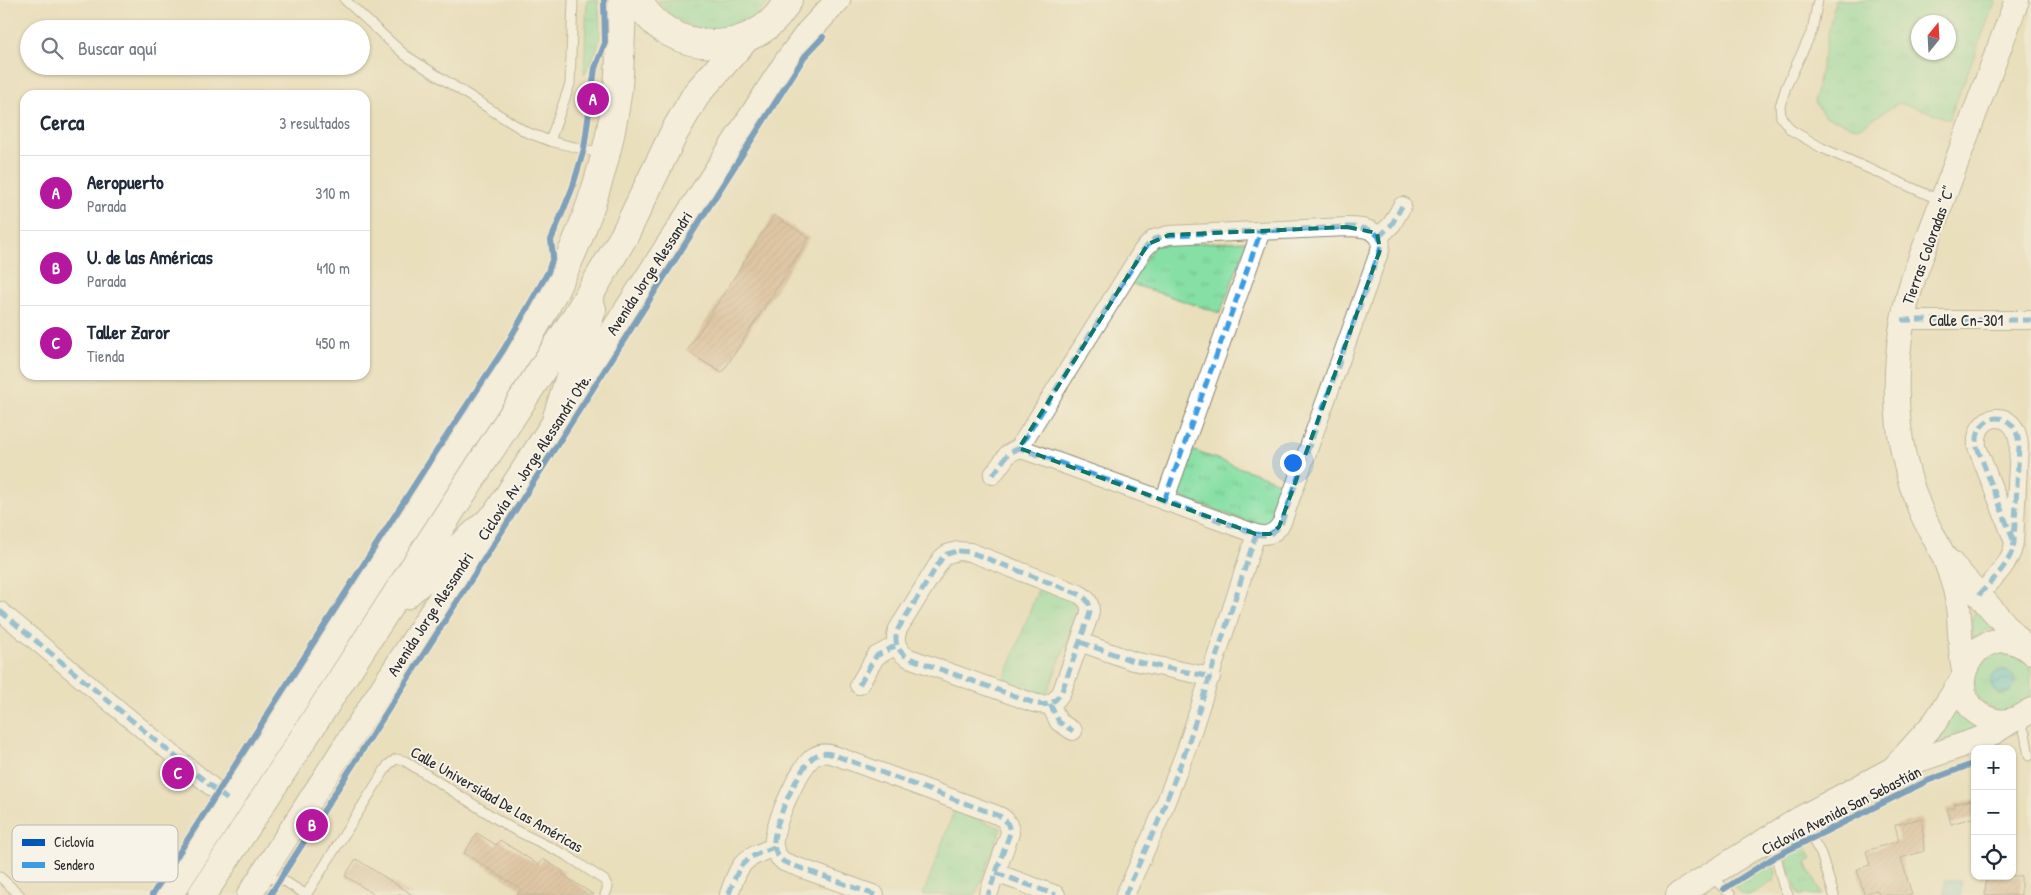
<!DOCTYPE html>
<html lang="es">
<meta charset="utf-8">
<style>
:root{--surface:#fff;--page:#f6f6f7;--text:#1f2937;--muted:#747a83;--line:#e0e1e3;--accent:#b5179e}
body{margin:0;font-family:"Patrick Hand",sans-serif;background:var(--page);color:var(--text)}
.controls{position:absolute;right:15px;bottom:15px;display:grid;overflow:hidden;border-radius:10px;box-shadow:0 1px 4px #0004}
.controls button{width:45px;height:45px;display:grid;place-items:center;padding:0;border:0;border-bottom:1px solid var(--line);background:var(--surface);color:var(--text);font:25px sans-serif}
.compass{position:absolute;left:1911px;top:15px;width:45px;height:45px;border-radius:50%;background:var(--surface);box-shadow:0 1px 4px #0004;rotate:18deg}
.you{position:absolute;left:1292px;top:462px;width:18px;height:18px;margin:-12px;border:4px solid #fff;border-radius:50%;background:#1a73e8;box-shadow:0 0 0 8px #1a73e833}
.badge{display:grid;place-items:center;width:32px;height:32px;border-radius:50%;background:var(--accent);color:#fff;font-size:16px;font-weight:700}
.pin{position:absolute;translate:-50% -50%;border:2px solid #fff;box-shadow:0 1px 5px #0006}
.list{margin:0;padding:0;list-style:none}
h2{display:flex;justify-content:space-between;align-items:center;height:65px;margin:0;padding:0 20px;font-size:21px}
h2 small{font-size:16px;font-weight:400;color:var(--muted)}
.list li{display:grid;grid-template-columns:32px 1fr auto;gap:15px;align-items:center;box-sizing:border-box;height:75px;padding:0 20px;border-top:1px solid var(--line)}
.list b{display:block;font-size:19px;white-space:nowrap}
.list p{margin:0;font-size:16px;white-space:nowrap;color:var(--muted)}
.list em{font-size:16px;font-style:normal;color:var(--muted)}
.icon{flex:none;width:28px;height:28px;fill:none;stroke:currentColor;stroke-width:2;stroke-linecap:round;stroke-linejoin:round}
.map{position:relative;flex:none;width:2031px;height:895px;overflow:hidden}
.search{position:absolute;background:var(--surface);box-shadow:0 1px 4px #0004;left:20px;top:20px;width:350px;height:55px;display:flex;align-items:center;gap:12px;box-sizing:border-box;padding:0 18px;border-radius:28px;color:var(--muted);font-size:19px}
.panel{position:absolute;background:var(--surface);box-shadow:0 1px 4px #0004;left:20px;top:90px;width:350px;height:290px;border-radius:15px}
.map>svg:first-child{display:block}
</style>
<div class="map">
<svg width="2031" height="895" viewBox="0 0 2031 895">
<defs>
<pattern id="grass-tufts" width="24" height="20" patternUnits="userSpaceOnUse" patternTransform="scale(1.25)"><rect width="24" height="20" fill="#86dfa4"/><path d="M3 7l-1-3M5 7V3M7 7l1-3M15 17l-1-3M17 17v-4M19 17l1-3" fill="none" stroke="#74c08d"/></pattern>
<pattern id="water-waves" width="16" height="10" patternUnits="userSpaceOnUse" patternTransform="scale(1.25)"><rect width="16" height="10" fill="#5bc8d3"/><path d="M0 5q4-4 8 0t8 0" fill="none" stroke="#4ba3ab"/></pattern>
<pattern id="building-hatch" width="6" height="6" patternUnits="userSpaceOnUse" patternTransform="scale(1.25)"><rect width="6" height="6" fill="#d2a785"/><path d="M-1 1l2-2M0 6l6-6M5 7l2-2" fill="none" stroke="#ab886d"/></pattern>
</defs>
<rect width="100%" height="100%" fill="#f7f3e8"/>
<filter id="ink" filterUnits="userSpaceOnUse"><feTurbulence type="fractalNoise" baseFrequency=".02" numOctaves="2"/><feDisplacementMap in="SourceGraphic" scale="10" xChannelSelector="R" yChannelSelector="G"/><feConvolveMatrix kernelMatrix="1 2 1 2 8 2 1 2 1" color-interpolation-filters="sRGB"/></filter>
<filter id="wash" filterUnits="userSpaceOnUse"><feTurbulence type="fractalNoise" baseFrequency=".0096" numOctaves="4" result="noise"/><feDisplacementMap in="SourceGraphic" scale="20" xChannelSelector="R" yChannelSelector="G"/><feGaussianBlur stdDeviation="1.12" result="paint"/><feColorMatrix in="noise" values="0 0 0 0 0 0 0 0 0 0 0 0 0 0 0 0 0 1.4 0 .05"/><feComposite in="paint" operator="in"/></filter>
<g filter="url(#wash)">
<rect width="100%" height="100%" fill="#eadfbb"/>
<g fill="url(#grass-tufts)" stroke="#588568" fill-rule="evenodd">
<path d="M587 0H598C600 35 604 43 584 74Z"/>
<path d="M658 0H770C766 5 762 11 757 15 726 38 679 35 658 0Z"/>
<path d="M1835 0H1996L1949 120 1927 111 1899 103 1858 128 1824 116 1814 101ZM1918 22H1948V52H1918Z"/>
<polygon points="1248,241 1220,313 1129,283 1155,245"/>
<polygon points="1189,449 1287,485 1271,530 1178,496 1176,485"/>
<polygon points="1039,587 1073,599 1078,612 1048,691 1038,696 1003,683"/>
<polygon points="1978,604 2003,629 1987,630 1973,641 1971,620"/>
<path d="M2009 651 2025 659 2031 667V696L2027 702 2003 713C1979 705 1975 700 1973 674L1990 654Z"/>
<polygon points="1956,704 1962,714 1979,727 1928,748"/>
<polygon points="954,811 1001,828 976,895 923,895"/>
<path d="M1798 832 1812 859 1806 863 1822 895H1799C1794 884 1782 856 1787 844 1789 838 1794 835 1798 832Z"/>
<polygon points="1770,856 1776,872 1774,881 1749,895 1744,895 1730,883 1730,880"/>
</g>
<g fill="url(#water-waves)" stroke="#437a7f">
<circle cx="2003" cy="682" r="12"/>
<rect x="1945" y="880" width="16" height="15"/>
</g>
<g id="blocks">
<g fill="url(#building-hatch)">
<polygon points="774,215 809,238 722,373 687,351"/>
<polygon points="1975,799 1975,817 1951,824 1947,809 1955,807 1954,804"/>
<polygon points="1922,818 1924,851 1901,858 1912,895 1879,895 1877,890 1864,894 1857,869 1870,865 1866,851 1899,841 1895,825"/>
<polygon points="477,833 496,845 500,840 539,865 543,859 564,872 563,875 594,895 517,895 521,889 464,853"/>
<polygon points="356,859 413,895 375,895 345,876"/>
<polygon points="1986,876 2021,876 2021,895 1985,895"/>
</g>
</g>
</g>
<g filter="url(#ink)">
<use href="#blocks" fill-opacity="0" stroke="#8a8573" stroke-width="1"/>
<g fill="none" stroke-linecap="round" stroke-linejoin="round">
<g stroke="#8a8573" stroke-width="11">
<g id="lane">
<polyline points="345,0 405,55 526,132 550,141 604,154"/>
<polyline points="1818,0 1812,31 1786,87 1780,106 1781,117 1791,130 1822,148 1942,201"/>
<polyline points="550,141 570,84 573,0"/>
<polyline points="2019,718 2025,734 2029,756"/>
<polyline points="1801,819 1821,854 1834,895"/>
<polyline points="1772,839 1783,885 1788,895"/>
<polyline points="262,876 286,882 305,894"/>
<polyline points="0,877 20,895"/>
<polyline points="1712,877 1731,895"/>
<polyline points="306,895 388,765 396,759 405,761 511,828 566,855 604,880 608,887 605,895"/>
</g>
</g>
<g stroke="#8a8573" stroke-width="20">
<g id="street">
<polyline points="1379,237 1392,224 1402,206"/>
<polyline points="1902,320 2031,320"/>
<path d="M993 475 1008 454 1019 448 1143 250 1154 239 1169 235 1347 227C1362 227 1385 229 1380 250L1282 522C1276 533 1268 537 1256 534L1019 448"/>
<polyline points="1164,501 1261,231"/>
<path d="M958 551 970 552 1079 594C1088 599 1092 605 1089 616L1062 691C1056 703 1047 707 1034 703L909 658C897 652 893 641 898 629L942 558 947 554Z"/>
<path d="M1979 595C1992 580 2012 563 2014 542L2019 446C2017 405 1973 412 1977 447L2014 542"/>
<polyline points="0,611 229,801"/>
<polyline points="1080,642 1133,661 1211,677"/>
<polyline points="859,685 876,656 897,645"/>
<polyline points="1050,704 1059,722 1073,731"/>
<polyline points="996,873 1056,895"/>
<path d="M729 894C741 861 741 860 774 847"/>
<path d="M875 895 784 862C779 858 775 853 774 846 771 829 800 764 815 756 822 752 828 753 834 755L997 815C1006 818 1009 824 1010 833L988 895"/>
<polyline points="1125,895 1158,822 1186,750 1256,534"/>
</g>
</g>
<g stroke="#8a8573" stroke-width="26">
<g id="secondary">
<polyline points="1950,562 2026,648"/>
<path d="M2031 652C1977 608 1931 702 1992 720 2006 724 2020 719 2031 710"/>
<path d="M1964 671C1958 644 1962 616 1955 589 1951 577 1948 564 1942 553 1935 538 1926 524 1920 509 1890 434 1890 352 1914 276L2017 0"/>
<polyline points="1894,768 1935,722 1963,678"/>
<polyline points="249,895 786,62 808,32 838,0"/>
<polyline points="1678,895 1801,818 1893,769 1988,736 2013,720"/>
</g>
</g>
<g stroke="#8a8573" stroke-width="30">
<g id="highway">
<path d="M638 0C668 58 758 59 788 0"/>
<polyline points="557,417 592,309"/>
<polyline points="405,595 492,519"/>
<path d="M168 895 529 336C574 261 605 182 617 95 621 63 620 32 623 0"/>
<polyline points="202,895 576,317 624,236 675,131 697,93 745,39"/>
</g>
</g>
<use href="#lane" stroke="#fff" stroke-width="9"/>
<use href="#street" stroke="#fff" stroke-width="18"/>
<use href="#secondary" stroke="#fff" stroke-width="24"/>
<use href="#highway" stroke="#fff" stroke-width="28"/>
<g stroke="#3d9ce1" stroke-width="5" stroke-dasharray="10 5" stroke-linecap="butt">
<polyline points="1379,237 1392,224 1402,206"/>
<polyline points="1902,320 2031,320"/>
<path d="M993 475 1008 454 1019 448 1143 250 1154 239 1169 235 1347 227C1362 227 1385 229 1380 250L1282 522C1276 533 1268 537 1256 534L1019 448"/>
<polyline points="1164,501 1261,231"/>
<path d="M958 551 970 552 1079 594C1088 599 1092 605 1089 616L1062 691C1056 703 1047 707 1034 703L909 658C897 652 893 641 898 629L942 558 947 554Z"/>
<path d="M1979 595C1992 580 2012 563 2014 542L2019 446C2017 405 1973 412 1977 447L2014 542"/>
<polyline points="0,611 229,801"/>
<polyline points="1080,642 1133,661 1211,677"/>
<polyline points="859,685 876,656 897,645"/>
<polyline points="1050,704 1059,722 1073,731"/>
<polyline points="996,873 1056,895"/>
<path d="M729 894C741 861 741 860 774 847"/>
<path d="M875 895 784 862C779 858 775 853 774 846 771 829 800 764 815 756 822 752 828 753 834 755L997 815C1006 818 1009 824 1010 833L988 895"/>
<polyline points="1125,895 1158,822 1186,750 1256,534"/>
</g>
<g stroke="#f7f3e8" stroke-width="9">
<g id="cycleway">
<polyline points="1724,889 1776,856 1927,781 1975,763"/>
<polyline points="152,895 426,467 504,349 548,272 553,257 551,240 572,189 584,149 595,68 605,43 604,0"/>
<polyline points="270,895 805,56 823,37"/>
</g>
</g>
<use href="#cycleway" stroke="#0057b8" stroke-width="6"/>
</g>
</g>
<path d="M0 0H2031V895H0ZM1347 227 1377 233 1380 250 1279 527 1270 534H1256L1019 448 1148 244 1169 235Z" fill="#eadfbb" fill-opacity=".55" fill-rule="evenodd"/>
<path fill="none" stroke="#0f766e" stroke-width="4" stroke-dasharray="10 6" stroke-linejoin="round" d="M1347 227 1377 233 1380 250 1279 527 1270 534H1256L1019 448 1148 244 1169 235Z"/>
<g text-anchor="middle" stroke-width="4" stroke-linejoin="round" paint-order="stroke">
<g font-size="16" fill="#2b2b2b" stroke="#f7f3e8">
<text transform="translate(1928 245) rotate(-70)" y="6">Tierras Coloradas "C"</text>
<text transform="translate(649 273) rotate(-57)" y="6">Avenida Jorge Alessandri</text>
<text x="1966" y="326">Calle Cn-301</text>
<text transform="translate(534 457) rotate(-57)" y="6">Ciclovía Av. Jorge Alessandri Ote.</text>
<text transform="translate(430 614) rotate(-57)" y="6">Avenida Jorge Alessandri</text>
<text transform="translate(497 799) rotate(30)" y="6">Calle Universidad De Las Américas</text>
<text transform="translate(1841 810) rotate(-27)" y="6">Ciclovía Avenida San Sebastián</text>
</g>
</g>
<rect x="12" y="825" width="166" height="57" rx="8" fill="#f7f3e8" stroke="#bab7af" stroke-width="1"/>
<rect x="22" y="839" width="23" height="7" fill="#0057b8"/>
<rect x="22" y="862" width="23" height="6" fill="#3d9ce1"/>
<g font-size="14" fill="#2b2b2b">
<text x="54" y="847">Ciclovía</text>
<text x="54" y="870">Sendero</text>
</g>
</svg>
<div class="controls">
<button>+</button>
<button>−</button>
<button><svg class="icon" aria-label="locate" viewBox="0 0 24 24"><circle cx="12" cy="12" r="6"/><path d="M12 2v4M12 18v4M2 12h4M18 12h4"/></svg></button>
</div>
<svg class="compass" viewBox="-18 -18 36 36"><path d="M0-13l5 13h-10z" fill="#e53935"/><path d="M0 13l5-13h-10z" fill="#747a83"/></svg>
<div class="you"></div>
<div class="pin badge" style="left:593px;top:99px">A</div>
<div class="pin badge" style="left:312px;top:825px">B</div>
<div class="pin badge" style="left:178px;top:773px">C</div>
<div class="search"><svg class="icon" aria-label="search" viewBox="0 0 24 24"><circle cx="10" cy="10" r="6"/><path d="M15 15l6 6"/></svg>Buscar aquí</div>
<section class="panel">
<h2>Cerca<small>3 resultados</small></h2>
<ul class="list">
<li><span class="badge">A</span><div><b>Aeropuerto</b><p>Parada</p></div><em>310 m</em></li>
<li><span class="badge">B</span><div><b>U. de las Américas</b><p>Parada</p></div><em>410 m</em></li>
<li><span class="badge">C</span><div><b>Taller Zaror</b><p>Tienda</p></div><em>450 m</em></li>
</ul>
</section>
</div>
